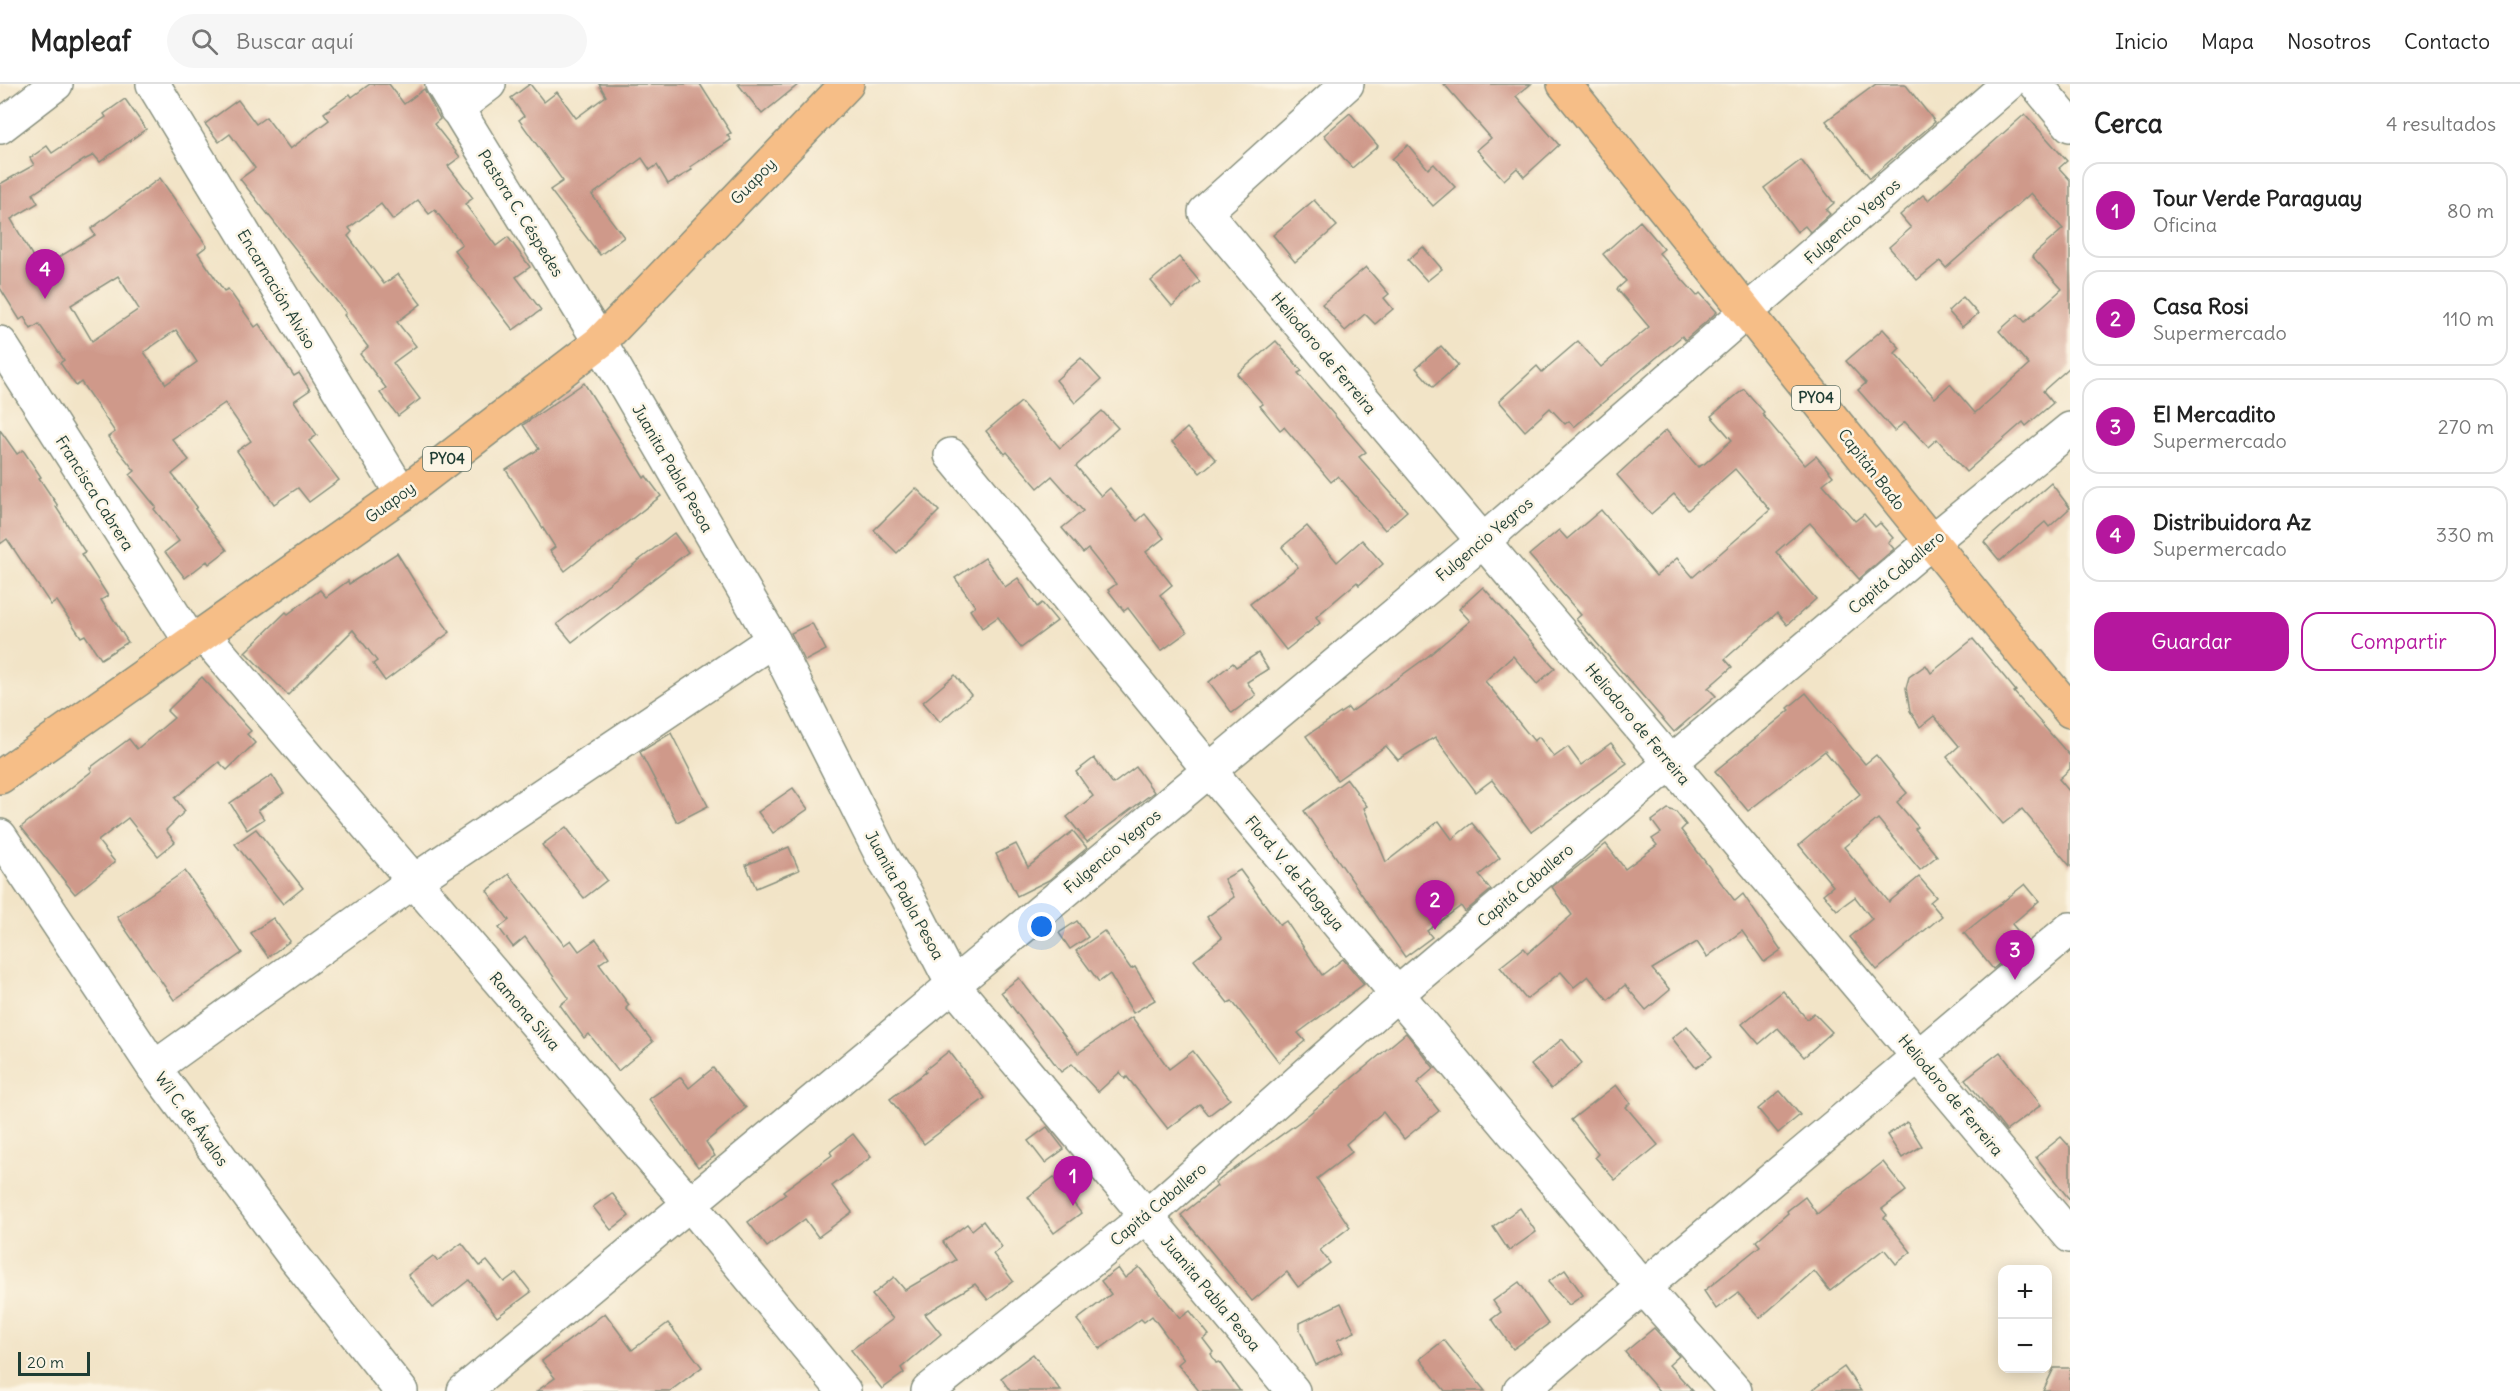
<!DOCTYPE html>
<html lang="es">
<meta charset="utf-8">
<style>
:root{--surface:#fff;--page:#f6f6f6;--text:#222;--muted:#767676;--line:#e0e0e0;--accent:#b5179e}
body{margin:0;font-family:Delius,sans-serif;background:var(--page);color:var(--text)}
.controls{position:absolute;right:18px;bottom:18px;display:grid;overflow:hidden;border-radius:12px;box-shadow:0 3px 15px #0003}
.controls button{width:54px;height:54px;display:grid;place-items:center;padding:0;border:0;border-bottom:2px solid var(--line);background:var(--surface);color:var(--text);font:30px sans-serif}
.scale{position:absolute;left:18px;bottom:15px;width:72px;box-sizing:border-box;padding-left:6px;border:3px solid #1f3d34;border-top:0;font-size:16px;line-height:21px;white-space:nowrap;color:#1f3d34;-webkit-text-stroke:4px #fcf5e5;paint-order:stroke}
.you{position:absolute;left:1042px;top:843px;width:21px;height:21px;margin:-15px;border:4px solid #fff;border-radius:50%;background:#1a73e8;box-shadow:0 0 0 9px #1a73e833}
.badge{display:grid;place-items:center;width:39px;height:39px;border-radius:50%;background:var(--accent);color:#fff;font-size:20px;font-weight:700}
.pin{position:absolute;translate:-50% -50px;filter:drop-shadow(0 2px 3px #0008)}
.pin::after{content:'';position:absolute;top:32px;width:21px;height:18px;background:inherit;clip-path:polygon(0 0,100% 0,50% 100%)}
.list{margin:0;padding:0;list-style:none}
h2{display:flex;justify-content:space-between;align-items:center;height:78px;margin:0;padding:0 24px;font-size:26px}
h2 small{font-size:20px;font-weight:400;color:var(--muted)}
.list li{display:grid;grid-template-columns:39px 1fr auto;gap:18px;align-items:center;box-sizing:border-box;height:96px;margin:0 12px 12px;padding:0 12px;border:2px solid var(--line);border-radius:18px}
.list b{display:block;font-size:22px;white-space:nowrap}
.list p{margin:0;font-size:20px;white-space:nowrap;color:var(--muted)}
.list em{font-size:20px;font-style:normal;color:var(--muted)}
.actions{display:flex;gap:12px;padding:18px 24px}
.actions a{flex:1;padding:14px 0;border:2px solid var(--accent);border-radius:18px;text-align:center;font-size:21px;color:var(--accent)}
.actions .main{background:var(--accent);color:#fff}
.icon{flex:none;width:33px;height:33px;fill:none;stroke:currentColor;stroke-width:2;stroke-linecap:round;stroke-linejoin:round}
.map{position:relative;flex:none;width:2070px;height:1307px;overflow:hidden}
header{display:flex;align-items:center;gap:36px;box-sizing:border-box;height:84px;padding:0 30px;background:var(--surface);border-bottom:2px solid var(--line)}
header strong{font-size:28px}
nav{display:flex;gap:33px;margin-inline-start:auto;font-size:21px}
.search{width:420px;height:54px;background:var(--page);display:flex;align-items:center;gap:15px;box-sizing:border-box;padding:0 21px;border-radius:33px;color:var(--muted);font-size:22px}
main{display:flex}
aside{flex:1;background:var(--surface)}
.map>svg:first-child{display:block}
</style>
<header>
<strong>Mapleaf</strong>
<div class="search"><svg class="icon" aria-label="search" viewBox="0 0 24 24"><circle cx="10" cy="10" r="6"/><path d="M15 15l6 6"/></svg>Buscar aquí</div>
<nav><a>Inicio</a><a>Mapa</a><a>Nosotros</a><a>Contacto</a></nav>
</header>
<main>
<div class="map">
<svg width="2070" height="1307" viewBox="0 0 2070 1307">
<rect width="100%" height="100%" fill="#fcf5e5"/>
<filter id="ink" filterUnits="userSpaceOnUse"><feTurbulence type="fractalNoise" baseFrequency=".0167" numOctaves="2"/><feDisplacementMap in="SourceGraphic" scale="12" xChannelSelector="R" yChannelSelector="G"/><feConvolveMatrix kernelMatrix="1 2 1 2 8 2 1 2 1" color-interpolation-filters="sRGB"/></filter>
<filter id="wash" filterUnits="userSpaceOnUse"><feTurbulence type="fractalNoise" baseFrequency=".008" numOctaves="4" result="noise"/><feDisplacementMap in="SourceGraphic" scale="24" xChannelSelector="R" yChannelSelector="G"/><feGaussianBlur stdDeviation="1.35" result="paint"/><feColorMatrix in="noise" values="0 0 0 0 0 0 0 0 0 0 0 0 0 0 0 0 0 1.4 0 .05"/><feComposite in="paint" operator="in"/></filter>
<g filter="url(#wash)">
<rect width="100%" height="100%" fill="#f2e4c7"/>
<g id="blocks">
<g fill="#cf998a" fill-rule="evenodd">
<polygon points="370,0 389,0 404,20 424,5 440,35 434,40 460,73 448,82 473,114 465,120 496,162 508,153 530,183 516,193 541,226 513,246 466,185 468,184 454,166 462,160 435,126 429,130 418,116 393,136 381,120 349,144 352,148 348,152 384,200 398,190 421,220 397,238 416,262 393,279 420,315 398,332 380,309 386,304 360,270 368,263 344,231 346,229 240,95 255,84 230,50 219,58 205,40 238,16 256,40 266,33 290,65 329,36 324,29 350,10 352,13"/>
<polygon points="530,0 544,18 557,8 576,34 606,12 599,0 700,0 731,49 727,51 731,56 690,83 692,86 668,100 657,81 650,86 642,74 592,111 624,153 600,171 550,106 563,97 519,36 524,32 511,14"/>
<polygon points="738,0 799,0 762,30"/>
<polygon points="1444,0 1531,0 1516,12 1559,61 1524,93 1517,84 1504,96 1477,66 1491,54"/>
<polygon points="1876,0 1905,0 1935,38 1870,94 1826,37"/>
<path d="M125 15 146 45 100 78 94 71 84 76 33 110 38 119 11 135 40 185 95 151 91 145 160 94 207 162 198 169 224 207 228 205 255 243 259 240 294 292 299 289 310 306 294 317 317 351 309 357 339 396 309 418 298 404 274 420 237 367 251 357 225 319 172 355 189 376 172 390 197 423 195 425 227 466 209 480 207 477 185 494 165 468 179 457 154 425 156 423 130 391 135 387 108 353 115 348 81 298 76 302 60 279 64 276 39 240 31 245 24 233 20 236 0 204V100L34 81 30 74 47 62 52 69 106 33 104 30ZM118 192 139 225 92 257 71 221ZM176 246 197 278 166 300 144 268Z"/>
<polygon points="1350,29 1378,62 1352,84 1324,51"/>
<polygon points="2025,30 2067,77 2059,84 2070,96 2070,283 2043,307 2053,319 2026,342 2023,338 1966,388 1937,355 1928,363 1905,338 1894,347 1858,306 1866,299 1846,277 1883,245 1900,264 1895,269 1935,314 1950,300 1975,329 2029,281 1999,247 2018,230 2025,238 2062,205 2032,172 2063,145 2031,109 1946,184 1940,177 1917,196 1889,163 1911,144 1900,131 1923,111 1928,116"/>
<polygon points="1408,61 1428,85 1434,80 1455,103 1433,122 1392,75"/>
<polygon points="1801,76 1834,119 1826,126 1830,130 1810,148 1805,142 1797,148 1764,104"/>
<polygon points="1314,116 1337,142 1295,178 1273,151"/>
<polygon points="1640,137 1664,165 1659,169 1697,212 1700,209 1717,228 1685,256 1682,252 1574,343 1569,337 1565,340 1550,324 1525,347 1499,317 1537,282 1542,288 1578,257 1601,283 1649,243 1617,205 1626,197 1603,170"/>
<polygon points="1423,163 1442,185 1427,197 1408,176"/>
<polygon points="1179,173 1200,198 1172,222 1151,197"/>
<polygon points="1366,183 1389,210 1384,214 1393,225 1375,240 1365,230 1345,247 1322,220"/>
<polygon points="1963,213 1978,230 1962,243 1948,227"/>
<polygon points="1276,257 1302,287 1298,289 1366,368 1359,373 1407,427 1385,446 1338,392 1331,398 1284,343 1280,346 1260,322 1263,320 1237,290"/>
<polygon points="1441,262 1458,281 1433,303 1416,284"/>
<polygon points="1081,274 1101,296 1075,319 1056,296"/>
<polygon points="584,299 644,394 646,392 661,412 565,487 550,467 555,463 506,386 539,365 523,341"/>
<polygon points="1744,305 1764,328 1762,330 1805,381 1816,372 1833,392 1823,400 1855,437 1864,430 1875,443 1880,439 1893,454 1888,458 1894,465 1859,495 1810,439 1776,468 1816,515 1787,541 1777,529 1725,575 1732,583 1708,604 1716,612 1674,648 1576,535 1581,531 1529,471 1559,446 1567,455 1601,426 1656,492 1677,474 1693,493 1770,426 1735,385 1688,426 1674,410 1651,430 1617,391 1666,346 1698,383 1704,380 1732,356 1711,332"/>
<polygon points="1021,318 1060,364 1102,327 1118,344 1076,382 1101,412 1110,404 1137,437 1145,430 1164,454 1146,468 1172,501 1160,511 1187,548 1161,567 1128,524 1124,527 1108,506 1116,500 1088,465 1083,469 1062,444 1083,427 1052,392 1038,404 1007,368 1005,370 986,347"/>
<polygon points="1187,344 1216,376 1200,389 1172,358"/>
<polygon points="0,346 17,370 23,366 41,393 39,394 58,422 56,423 85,468 81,470 108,512 101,516 128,558 101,575 85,551 81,553 57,517 51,521 7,455 0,460"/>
<polygon points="2051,399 2070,424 2049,443 2045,438 2000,477 1984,458"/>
<polygon points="916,404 939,427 897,469 874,446"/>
<polygon points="1307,442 1337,478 1362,456 1383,480 1359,501 1357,498 1316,533 1320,539 1286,566 1250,520 1298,483 1282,463"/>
<polygon points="674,449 688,468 572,558 557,540"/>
<polygon points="397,469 424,513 450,548 385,597 373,580 377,577 353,546 288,611 245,568 286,528 288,530 320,506 326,513 348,497 349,500"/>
<polygon points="985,474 1005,503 1018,494 1037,523 1042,519 1057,537 1021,564 998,533 982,544 970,526 975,522 955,494"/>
<polygon points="1483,503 1555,584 1537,600 1513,572 1485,597 1534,657 1539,653 1554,673 1568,663 1581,681 1611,659 1627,679 1531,748 1492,696 1476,708 1435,653 1398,676 1386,662 1337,696 1306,652 1348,624 1351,628 1427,573 1470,537 1459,525"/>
<polygon points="812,539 826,566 805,577 791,549"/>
<polygon points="1973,555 2016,607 2014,608 2070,672 2070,685 2059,695 2070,708 2070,782 2022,725 2003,740 1947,673 1959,662 1934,632 1920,643 1910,627 1906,604 1909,593 1926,581 1931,589"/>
<polygon points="1258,569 1268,585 1247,598 1256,611 1232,629 1209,598 1233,579 1236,583"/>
<polygon points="955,591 971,611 940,638 923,618"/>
<polygon points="202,593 251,647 247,650 255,659 227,686 219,678 175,714 185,727 166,746 175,758 158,772 128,734 98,757 115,778 75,810 21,743 92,687 90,684 129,655 137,665 174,634 167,627"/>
<polygon points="1806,609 1865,680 1876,671 1907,709 1897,718 1918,743 1915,745 1937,772 1920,786 1878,735 1844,763 1889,818 1919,793 1936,813 1930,818 1942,832 1877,886 1850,853 1872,835 1855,813 1837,826 1823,810 1833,802 1799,761 1860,710 1825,667 1748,727 1715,687 1790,626 1788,624"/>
<polygon points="671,649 708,722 677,738 640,668"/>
<polygon points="1094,674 1113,700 1136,683 1154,708 1087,758 1067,733 1093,712 1076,688"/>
<polygon points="272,691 284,709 258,726 264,735 247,746 230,719"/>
<polygon points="1347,695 1367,722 1364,724 1386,778 1439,737 1452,755 1472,739 1500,774 1479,791 1491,806 1465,828 1461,822 1427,847 1432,853 1405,873 1304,727"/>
<polygon points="793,704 808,725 773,749 758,728"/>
<polygon points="1668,725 1676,728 1686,741 1681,746 1735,817 1743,810 1781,866 1764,878 1742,847 1707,873 1697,858 1652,885 1670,906 1646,926 1625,901 1608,916 1588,892 1574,903 1561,888 1526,915 1500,883 1524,864 1528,869 1572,831 1552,803 1606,760 1625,785 1657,761 1652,755 1661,749 1652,737"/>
<polygon points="566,743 607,796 584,814 542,761"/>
<polygon points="256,745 303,804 283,820 235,760"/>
<polygon points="1073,747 1087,764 1049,796 1017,812 996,770 1016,760 1028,783"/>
<polygon points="789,763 799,786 756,804 746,781"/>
<polygon points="1240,786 1280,841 1286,837 1322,891 1343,875 1364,900 1298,949 1305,957 1279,978 1232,917 1228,919 1194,876 1222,854 1207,833 1234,813 1224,795"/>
<polygon points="185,787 242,869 174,916 117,833"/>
<polygon points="509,790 564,861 571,856 579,867 596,855 609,873 599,880 629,921 626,924 653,958 618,987 589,950 584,954 560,921 569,914 525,853 513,863 499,844 509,836 487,807"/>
<polygon points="2025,800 2039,817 2012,840 2026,857 1993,885 1964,849"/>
<polygon points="273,834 290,857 268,873 251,849"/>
<polygon points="1077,837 1088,853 1070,865 1059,849"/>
<polygon points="1104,847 1131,885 1135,883 1155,916 1133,929 1110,890 1099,898 1076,867"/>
<polygon points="1019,894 1078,969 1132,933 1169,985 1193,967 1230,1015 1209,1031 1200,1020 1168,1045 1127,993 1125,995 1120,988 1098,1008 1072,980 1061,988 1001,908"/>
<polygon points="1783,907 1807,935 1814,929 1832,948 1804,973 1778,944 1759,960 1742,940"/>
<polygon points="1687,942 1712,972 1696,984 1672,954"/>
<polygon points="1406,949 1434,984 1417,999 1439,1027 1404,1055 1383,1028 1346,1060 1352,1068 1317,1095 1350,1143 1320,1166 1330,1179 1298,1203 1287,1188 1252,1217 1181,1131 1217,1102 1215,1099 1302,1036"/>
<polygon points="1562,955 1582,979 1551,1005 1531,981"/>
<polygon points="949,967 985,1014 924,1060 890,1015 926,988 925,986"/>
<polygon points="2000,968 2041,1021 2006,1047 1965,995"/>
<polygon points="713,984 746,1024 706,1058 715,1072 698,1083 649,1015 681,993 689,1004"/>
<polygon points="1616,1001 1630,1019 1626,1023 1658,1061 1615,1096 1595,1073 1598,1070 1571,1036"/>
<polygon points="1780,1007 1800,1031 1778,1049 1758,1025"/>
<polygon points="1907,1038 1922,1062 1902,1074 1887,1051"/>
<polygon points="1047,1043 1064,1065 1045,1079 1028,1057"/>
<polygon points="853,1050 871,1073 832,1102 852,1128 818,1153 805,1135 767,1163 748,1138 786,1110 783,1107 832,1071 830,1068"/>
<polygon points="2061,1053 2070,1063 2070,1116 2036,1073"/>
<polygon points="1883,1078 1906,1107 1882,1125 1887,1131 1884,1134 1911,1168 1896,1180 1884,1165 1830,1207 1814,1187 1760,1234 1738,1209 1716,1225 1704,1207 1760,1162 1756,1157 1788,1129 1787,1127 1805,1113 1817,1130"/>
<polygon points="1054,1093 1081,1129 1054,1149 1028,1113"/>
<polygon points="612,1109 629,1132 611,1146 593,1123"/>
<polygon points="1520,1124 1536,1148 1509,1167 1493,1143"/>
<polygon points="983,1137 1002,1163 993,1170 1013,1197 988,1216 975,1200 925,1230 941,1250 901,1284 904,1289 882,1305 851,1266 893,1235 872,1211 894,1193 905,1206 956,1176 943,1158 967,1140 972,1146"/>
<polygon points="462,1159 480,1182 487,1177 504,1198 516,1189 531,1208 497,1233 469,1196 433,1224 408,1191 433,1172 437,1177"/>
<polygon points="1139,1183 1180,1234 1190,1227 1209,1251 1203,1255 1213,1268 1211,1270 1216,1279 1219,1278 1240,1307 1199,1307 1178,1280 1184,1275 1152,1232 1144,1238 1141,1235 1100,1265 1077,1236 1111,1210 1101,1197 1118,1184 1125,1194"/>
<polygon points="1565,1186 1583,1211 1569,1221 1548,1198"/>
<polygon points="1519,1198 1548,1240 1513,1265 1492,1235 1501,1228 1493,1217"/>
<polygon points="1341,1219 1355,1248 1337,1256 1343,1268 1316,1281 1300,1246 1300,1239"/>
<polygon points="605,1229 632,1266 668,1239 702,1283 670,1307 537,1307 555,1294 542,1277"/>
<polygon points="1654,1244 1679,1272 1669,1281 1693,1307 1659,1307 1625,1268"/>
<polygon points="1444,1256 1485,1307 1445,1307 1420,1275"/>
<polygon points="1033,1270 1061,1307 1010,1307 1001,1294"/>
<polygon points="1844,1283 1861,1307 1811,1307"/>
<polygon points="2054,1284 2070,1284 2070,1307 2043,1307"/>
</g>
</g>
</g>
<g filter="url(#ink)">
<use href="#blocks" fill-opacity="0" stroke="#88907e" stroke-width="1.5"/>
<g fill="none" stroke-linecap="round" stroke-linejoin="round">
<g stroke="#88907e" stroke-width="36">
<g id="minor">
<polyline points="153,0 402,410"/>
<polyline points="442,0 600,258 773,556 882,772 906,810 953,901 1293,1307"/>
<polyline points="1347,0 1205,128 2070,1152"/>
<polyline points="2036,0 2070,41"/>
<polyline points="456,25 489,0"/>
<polyline points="0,43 56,0"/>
<polyline points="0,259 191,558"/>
<polyline points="951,371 1209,686 1643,1203 1735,1307"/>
<polyline points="203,550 690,1120 844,1307"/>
<polyline points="0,752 154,984 295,1174 401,1307"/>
<polyline points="154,984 414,797 773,556"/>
<polyline points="464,1307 953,901 1483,457 2008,0"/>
<polyline points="928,1307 1147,1132 1397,910 1930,459 2070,345"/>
<polyline points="1520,1307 2070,845"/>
</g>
</g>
<g stroke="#88907e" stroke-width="36">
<g id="major">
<path d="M1564 0C1733 209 1898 420 2070 627"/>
<polyline points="0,693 402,410 600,258 847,0"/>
</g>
</g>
<use href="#minor" stroke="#fff" stroke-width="33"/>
<use href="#major" stroke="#f6be87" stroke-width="33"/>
</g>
</g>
<g text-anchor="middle" stroke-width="5" stroke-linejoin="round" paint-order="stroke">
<g fill="#fcf5e5" stroke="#617469" stroke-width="1.5">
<rect x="1792" y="302" width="48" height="24" rx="4.5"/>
<rect x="423" y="363" width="48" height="24" rx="4.5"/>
</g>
<g font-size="15" font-weight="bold" fill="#1f3d34">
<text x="1816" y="319">PY04</text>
<text x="447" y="380">PY04</text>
</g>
<g font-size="16" fill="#1f3d34" stroke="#fcf5e5">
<text transform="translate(753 97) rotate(-46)" y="6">Guapoy</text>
<text transform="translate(521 129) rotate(58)" y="6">Pastora C. Céspedes</text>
<text transform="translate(1852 137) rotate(-41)" y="6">Fulgencio Yegros</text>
<text transform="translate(277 205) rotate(59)" y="6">Encarnación Alviso</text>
<text transform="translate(1324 269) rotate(50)" y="6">Heliodoro de Ferreira</text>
<text transform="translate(673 384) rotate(60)" y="6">Juanita Pabla Pesoa</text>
<text transform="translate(1872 385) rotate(52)" y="6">Capitán Bado</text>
<text transform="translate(95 409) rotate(58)" y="6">Francisca Cabrera</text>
<text transform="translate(390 418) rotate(-36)" y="6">Guapoy</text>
<text transform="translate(1484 455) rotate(-40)" y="6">Fulgencio Yegros</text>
<text transform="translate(1896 488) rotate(-40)" y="6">Capitá Caballero</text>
<text transform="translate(1638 640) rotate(50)" y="6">Heliodoro de Ferreira</text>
<text transform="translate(1112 767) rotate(-40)" y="6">Fulgencio Yegros</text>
<text transform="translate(1295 789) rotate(50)" y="6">Flord. V. de Idogaya</text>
<text transform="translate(1525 801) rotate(-40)" y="6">Capitá Caballero</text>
<text transform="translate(905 811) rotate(61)" y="6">Juanita Pabla Pesoa</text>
<text transform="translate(525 927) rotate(49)" y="6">Ramona Silva</text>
<text transform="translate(1951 1011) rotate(50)" y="6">Heliodoro de Ferreira</text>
<text transform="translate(192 1035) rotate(54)" y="6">Wil C. de Ávalos</text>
<text transform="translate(1158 1120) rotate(-40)" y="6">Capitá Caballero</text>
<text transform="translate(1211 1209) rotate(50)" y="6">Juanita Pabla Pesoa</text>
</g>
</g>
</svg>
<div class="controls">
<button>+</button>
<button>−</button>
</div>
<div class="scale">20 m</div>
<div class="you"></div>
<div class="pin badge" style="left:1073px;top:1122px">1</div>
<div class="pin badge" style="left:1435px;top:846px">2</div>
<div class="pin badge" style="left:2015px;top:896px">3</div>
<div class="pin badge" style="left:45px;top:215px">4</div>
</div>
<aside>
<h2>Cerca<small>4 resultados</small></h2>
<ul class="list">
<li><span class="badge">1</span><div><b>Tour Verde Paraguay</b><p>Oficina</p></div><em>80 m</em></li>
<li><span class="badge">2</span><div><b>Casa Rosi</b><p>Supermercado</p></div><em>110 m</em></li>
<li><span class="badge">3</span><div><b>El Mercadito</b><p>Supermercado</p></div><em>270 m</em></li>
<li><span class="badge">4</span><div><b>Distribuidora Az</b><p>Supermercado</p></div><em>330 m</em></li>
</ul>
<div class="actions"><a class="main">Guardar</a><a>Compartir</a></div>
</aside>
</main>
